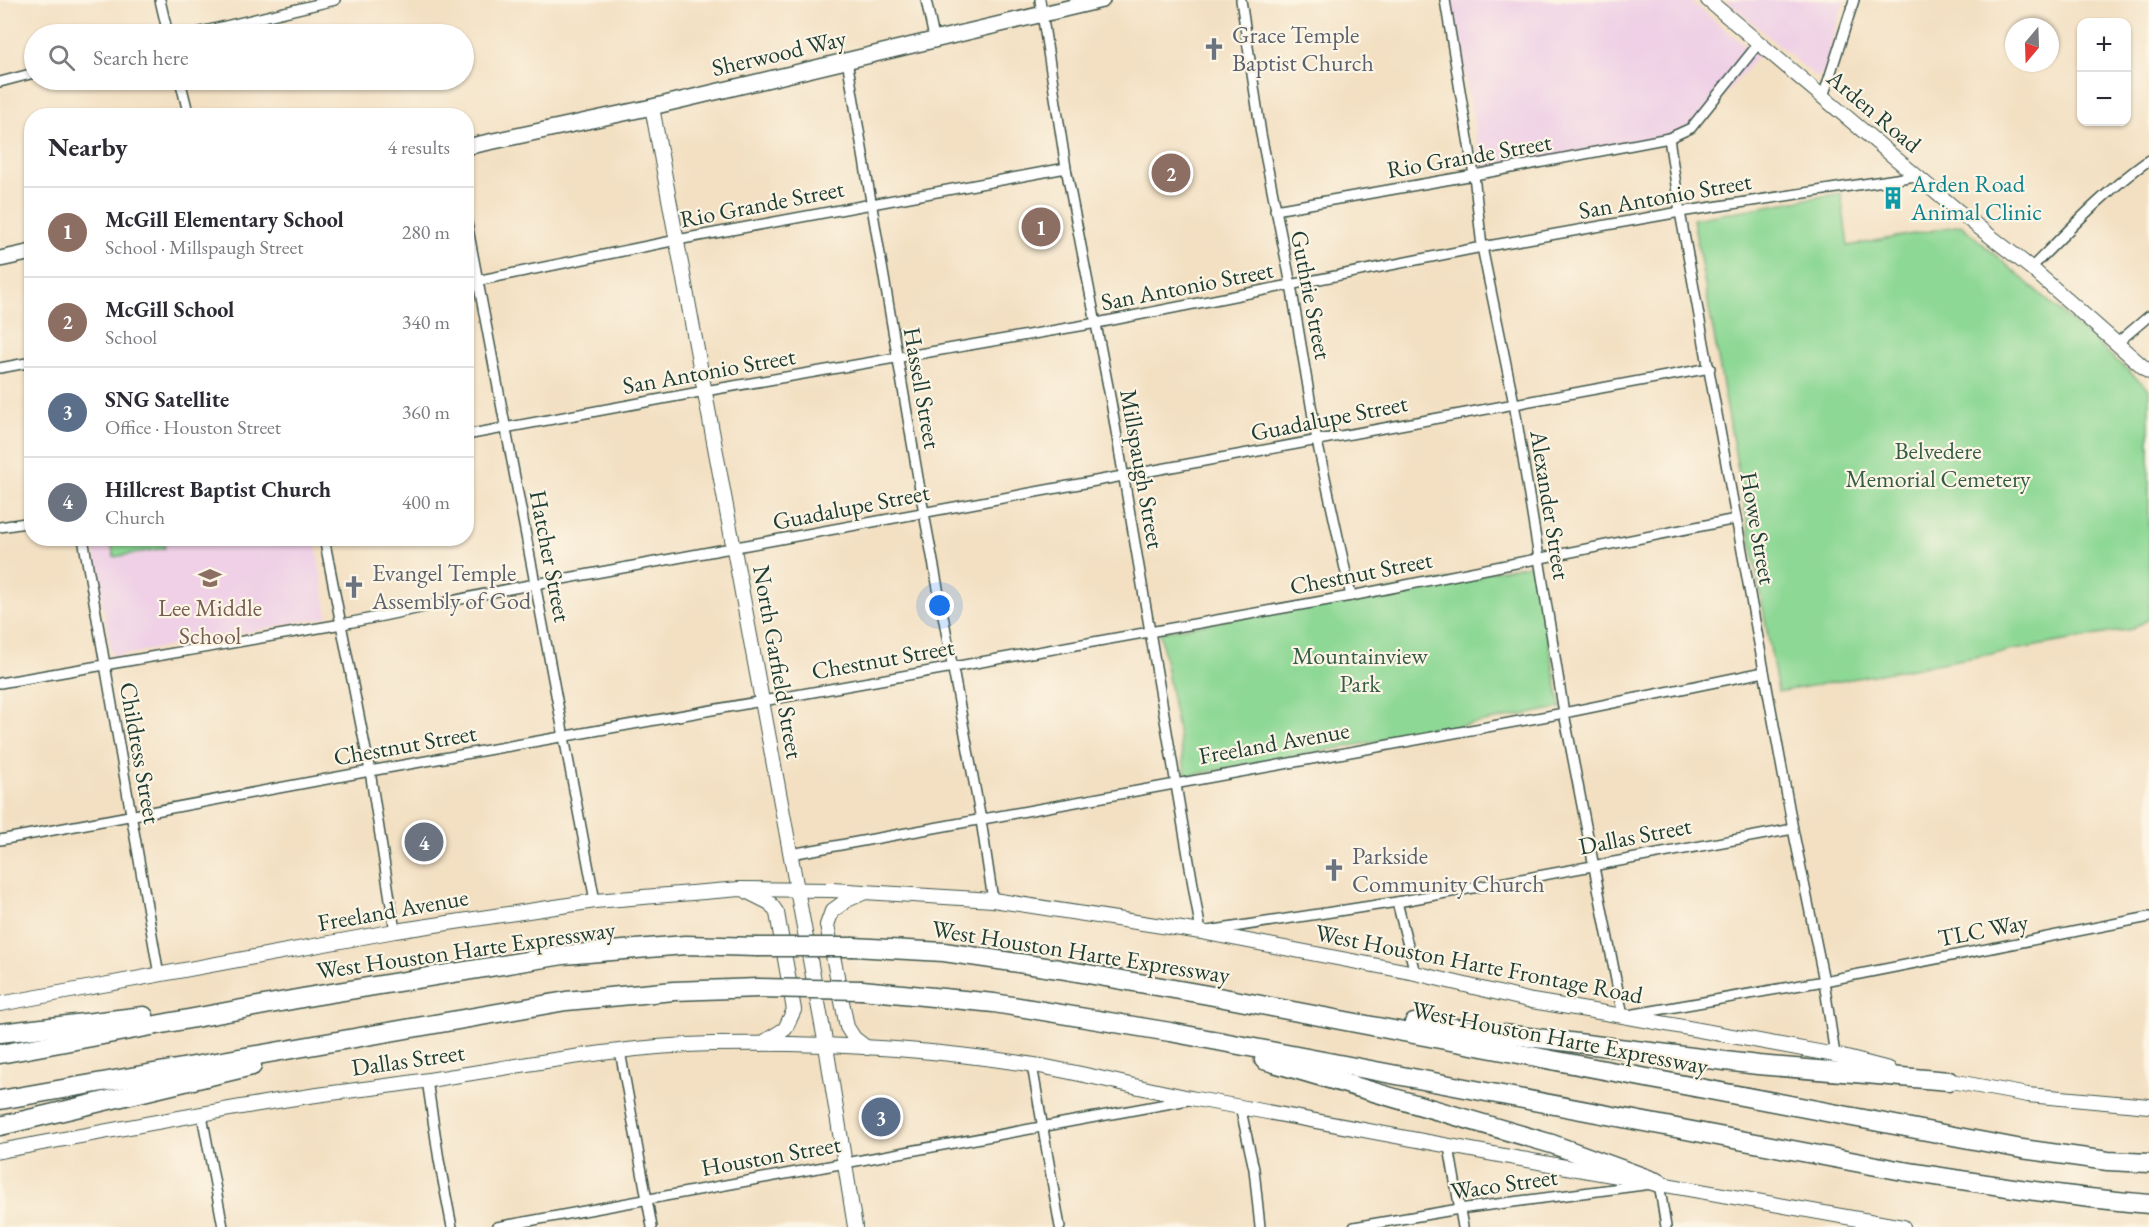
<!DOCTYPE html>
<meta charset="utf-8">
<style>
:root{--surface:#fff;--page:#f2f2f3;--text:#2b2b33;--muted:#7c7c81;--line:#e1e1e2;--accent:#1f6fb2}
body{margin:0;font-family:"EB Garamond",serif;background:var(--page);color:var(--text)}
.controls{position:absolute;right:18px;top:18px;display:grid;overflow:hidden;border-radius:12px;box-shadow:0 2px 4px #0004}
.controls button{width:54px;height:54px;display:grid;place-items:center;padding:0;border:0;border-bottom:2px solid var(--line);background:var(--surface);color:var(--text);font:30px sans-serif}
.compass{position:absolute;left:2005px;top:18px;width:54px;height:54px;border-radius:50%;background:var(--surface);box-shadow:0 2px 4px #0004;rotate:199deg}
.you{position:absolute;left:940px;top:606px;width:21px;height:21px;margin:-15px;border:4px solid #fff;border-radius:50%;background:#1a73e8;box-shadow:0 0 0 9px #1a73e833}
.badge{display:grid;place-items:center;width:39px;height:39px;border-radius:50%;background:var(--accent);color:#fff;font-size:20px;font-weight:700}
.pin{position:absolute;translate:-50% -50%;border:3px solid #fff;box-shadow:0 2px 6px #0006}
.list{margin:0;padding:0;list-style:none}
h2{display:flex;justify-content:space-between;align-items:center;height:78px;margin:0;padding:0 24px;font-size:26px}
h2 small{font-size:20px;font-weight:400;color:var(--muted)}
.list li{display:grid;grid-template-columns:39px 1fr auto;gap:18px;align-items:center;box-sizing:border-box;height:90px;padding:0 24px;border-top:2px solid var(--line)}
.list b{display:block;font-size:22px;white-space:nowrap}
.list p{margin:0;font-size:20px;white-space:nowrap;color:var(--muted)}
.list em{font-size:20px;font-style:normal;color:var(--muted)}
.icon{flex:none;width:33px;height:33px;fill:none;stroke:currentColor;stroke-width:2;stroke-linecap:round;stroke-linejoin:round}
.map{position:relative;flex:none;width:2149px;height:1227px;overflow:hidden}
.search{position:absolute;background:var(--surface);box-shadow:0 2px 4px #0004;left:24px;top:24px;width:450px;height:66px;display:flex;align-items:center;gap:15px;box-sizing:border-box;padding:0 21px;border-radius:33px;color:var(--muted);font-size:22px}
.panel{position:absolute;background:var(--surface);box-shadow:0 2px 4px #0004;left:24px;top:108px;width:450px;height:438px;border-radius:24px}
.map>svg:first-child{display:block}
</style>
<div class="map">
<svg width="2149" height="1227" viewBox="0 0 2149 1227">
<rect width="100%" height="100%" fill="#fcf5e5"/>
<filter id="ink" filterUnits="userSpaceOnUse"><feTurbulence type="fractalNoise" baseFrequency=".0167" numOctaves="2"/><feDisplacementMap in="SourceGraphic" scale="12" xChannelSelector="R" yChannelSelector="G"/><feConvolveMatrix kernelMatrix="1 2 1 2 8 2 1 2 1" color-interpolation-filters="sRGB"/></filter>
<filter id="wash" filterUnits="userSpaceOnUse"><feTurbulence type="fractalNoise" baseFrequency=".008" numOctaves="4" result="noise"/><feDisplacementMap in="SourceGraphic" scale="24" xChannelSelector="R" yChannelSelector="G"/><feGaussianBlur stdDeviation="1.35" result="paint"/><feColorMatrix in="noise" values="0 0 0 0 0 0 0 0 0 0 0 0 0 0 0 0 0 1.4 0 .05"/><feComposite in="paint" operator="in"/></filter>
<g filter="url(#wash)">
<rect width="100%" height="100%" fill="#f3e0c3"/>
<g fill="#efd0e6">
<polygon points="1451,0 1689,0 1758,56 1693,131 1482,170"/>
<polygon points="1726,0 1844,0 1823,74 1816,77"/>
<polygon points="92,539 315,539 328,617 112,657"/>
</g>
<g fill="#8ed895" stroke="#568a64" stroke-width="1.5">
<polygon points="1841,193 1848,246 1961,225 2149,389 2149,619 2132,629 1778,692 1693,219"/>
<polygon points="110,539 163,539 165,548 114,557"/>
<polygon points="1534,564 1561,708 1186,776 1160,632"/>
</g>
</g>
<g filter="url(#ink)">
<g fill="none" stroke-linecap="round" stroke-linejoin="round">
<g stroke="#3f5549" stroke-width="12">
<g id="street">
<polyline points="160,0 168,34"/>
<polyline points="926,0 934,38"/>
<polyline points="1040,0 1066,168 1111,402 1201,932 1397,902 1793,829"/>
<polyline points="1241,0 1261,134 1291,285 1317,441 1351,596"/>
<polyline points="1445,0 1474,175 1482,247 1514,403 1564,713 1623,1016 1824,981 2149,917"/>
<polyline points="192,34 335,0"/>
<polyline points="1759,43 1691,128 1669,138 1680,212 1793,829 1824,981 1835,1055"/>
<polyline points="847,60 924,513 981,820 993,900"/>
<polyline points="180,80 189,116"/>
<polyline points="0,82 34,73"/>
<polyline points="1823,97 1854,0"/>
<polyline points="1275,210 1474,175 1669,138"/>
<polyline points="466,218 595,901"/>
<path d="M2031 268C2069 230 2105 191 2149 160"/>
<polyline points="466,283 677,240 1066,168"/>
<polyline points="2116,344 2149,316"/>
<polyline points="0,368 32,362"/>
<polyline points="466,435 705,391 1097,323 1482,247 1680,212 1916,176"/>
<polyline points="0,527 32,522"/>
<polyline points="83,538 159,975"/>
<polyline points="324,538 370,771 395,931"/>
<path d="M0 683C112 663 224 645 336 625 405 613 472 595 541 583 931 513 1320 438 1710 368"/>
<polyline points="0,840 370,771 1351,596 1736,519"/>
<polyline points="791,854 1564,713 1764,672"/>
<polyline points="1397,902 1415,973"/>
<polyline points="620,1051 652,1227"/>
<polyline points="1032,1065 1060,1227"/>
<polyline points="427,1080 439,1160 452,1227"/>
<polyline points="1240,1106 1254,1169 1260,1227"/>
<polyline points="202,1115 223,1227"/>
<polyline points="1449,1147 1463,1227"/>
<polyline points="497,1227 1188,1100"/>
<polyline points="1354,1227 1459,1209 1659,1183 1666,1227"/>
</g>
</g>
<g stroke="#3f5549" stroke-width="16">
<g id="secondary">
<polyline points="1708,0 1958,211 2031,268 2149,372"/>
<polyline points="652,107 826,1046 855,1227"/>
<polyline points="748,892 770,903 777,913 794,1010 785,1029 761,1044"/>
<polyline points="863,893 847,900 832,911 827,925 847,1027 854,1038 867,1048"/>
<polyline points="0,1004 395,931 595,901 740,889 832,890 993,900 1201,932 1415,973 1532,1001 1623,1016 1835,1055 1889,1069"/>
<polyline points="1940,1079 2028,1095 2149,1106"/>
<path d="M0 1151C92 1134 184 1116 277 1101 332 1092 387 1087 441 1078 531 1064 621 1046 712 1044 819 1042 928 1048 1034 1065 1088 1074 1142 1089 1196 1099 1340 1125 1483 1153 1628 1178"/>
<polyline points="1649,1182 1903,1227"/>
</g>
</g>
<g stroke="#3f5549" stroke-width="18">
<g id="primary">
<polyline points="466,147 652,107 1102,0"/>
<polyline points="0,259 32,252"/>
</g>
</g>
<g stroke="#3f5549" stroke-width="21">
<g id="highway">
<polyline points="853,947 944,952 1059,969 1208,995 2022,1149 2108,1161 2149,1163"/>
<path d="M862 990 994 1003 1170 1032 1903 1171C1985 1184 2066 1197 2149 1204"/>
<polyline points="1414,1023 1758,1065 1949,1081"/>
<polyline points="0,1033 144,1016"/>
<polyline points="0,1054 313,996 563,955 685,945 757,947"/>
<polyline points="1264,1060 1552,1144 1659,1183"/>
<polyline points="0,1100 566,1001 674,991 758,988"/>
<polyline points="0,1126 252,1066"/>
</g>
</g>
<use href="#street" stroke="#fff" stroke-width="9"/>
<use href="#secondary" stroke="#fff" stroke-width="14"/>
<use href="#primary" stroke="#fff" stroke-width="15"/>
<use href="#highway" stroke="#fff" stroke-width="18"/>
<g stroke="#3f5549" stroke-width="21" stroke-linecap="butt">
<g id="highway-bridge">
<polyline points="757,947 853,947"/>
<polyline points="758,988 862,990"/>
</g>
</g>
<use href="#highway-bridge" stroke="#fff" stroke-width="18"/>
</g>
</g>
<defs>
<g id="church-bare" transform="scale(1.8)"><path d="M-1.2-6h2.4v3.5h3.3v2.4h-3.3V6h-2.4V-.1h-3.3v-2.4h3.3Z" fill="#6b7280" stroke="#fcf5e5" stroke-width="2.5" paint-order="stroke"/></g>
<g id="building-bare" transform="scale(1.8)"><path d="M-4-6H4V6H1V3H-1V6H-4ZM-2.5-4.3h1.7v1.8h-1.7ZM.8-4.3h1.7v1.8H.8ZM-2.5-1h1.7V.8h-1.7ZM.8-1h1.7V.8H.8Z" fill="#0f9aa8" stroke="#fcf5e5" stroke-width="2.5" paint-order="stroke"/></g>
<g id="school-bare" transform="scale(1.8)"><path d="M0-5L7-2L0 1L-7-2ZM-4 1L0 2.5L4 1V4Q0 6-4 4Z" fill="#8d6e63" stroke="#fcf5e5" stroke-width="2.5" paint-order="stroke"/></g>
</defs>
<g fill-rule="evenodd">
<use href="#church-bare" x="1214" y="49"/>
<use href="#building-bare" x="1893" y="198"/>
<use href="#school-bare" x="210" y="578"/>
<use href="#church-bare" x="354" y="587"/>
<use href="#church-bare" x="1334" y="870"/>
</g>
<g text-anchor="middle" stroke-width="4.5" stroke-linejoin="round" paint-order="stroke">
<g font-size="24" fill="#5b616d" stroke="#fcf5e5" text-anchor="start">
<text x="1232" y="43">Grace Temple<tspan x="1232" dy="28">Baptist Church</tspan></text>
<text x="372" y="581">Evangel Temple<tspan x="372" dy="28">Assembly of God</tspan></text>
<text x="1352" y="864">Parkside<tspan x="1352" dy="28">Community Church</tspan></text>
</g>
<g font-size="24" fill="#1f3d34" stroke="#fcf5e5">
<text transform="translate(779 53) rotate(-13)" y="8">Sherwood Way</text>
<text transform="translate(1874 111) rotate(40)" y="8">Arden Road</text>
<text transform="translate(1469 156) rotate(-10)" y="8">Rio Grande Street</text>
<text transform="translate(1665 196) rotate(-10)" y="8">San Antonio Street</text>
<text transform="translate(762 204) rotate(-11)" y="8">Rio Grande Street</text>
<text transform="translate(1187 286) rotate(-11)" y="8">San Antonio Street</text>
<text transform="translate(1311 295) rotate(79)" y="8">Guthrie Street</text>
<text transform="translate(709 371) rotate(-10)" y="8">San Antonio Street</text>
<text transform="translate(922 388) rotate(80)" y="8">Hassell Street</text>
<text transform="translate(1329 418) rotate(-11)" y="8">Guadalupe Street</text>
<text transform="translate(1142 469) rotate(80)" y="8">Millspaugh Street</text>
<text transform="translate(1550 505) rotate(81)" y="8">Alexander Street</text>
<text transform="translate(851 507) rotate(-11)" y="8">Guadalupe Street</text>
<text transform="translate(1758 528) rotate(80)" y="8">Howe Street</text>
<text transform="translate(550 556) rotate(79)" y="8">Hatcher Street</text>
<text transform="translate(1361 573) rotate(-11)" y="8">Chestnut Street</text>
<text transform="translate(883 659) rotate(-10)" y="8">Chestnut Street</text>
<text transform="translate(778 662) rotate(80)" y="8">North Garfield Street</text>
<text transform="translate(1274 743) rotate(-10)" y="8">Freeland Avenue</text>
<text transform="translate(405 745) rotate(-10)" y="8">Chestnut Street</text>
<text transform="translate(140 753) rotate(80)" y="8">Childress Street</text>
<text transform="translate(1635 836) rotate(-11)" y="8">Dallas Street</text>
<text transform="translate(393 910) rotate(-10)" y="8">Freeland Avenue</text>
<text transform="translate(1983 930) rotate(-11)" y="8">TLC Way</text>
<text transform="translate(466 950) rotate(-8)" y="8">West Houston Harte Expressway</text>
<text transform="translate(1081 952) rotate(9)" y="8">West Houston Harte Expressway</text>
<text transform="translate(1479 964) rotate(11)" y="8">West Houston Harte Frontage Road</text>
<text transform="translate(1560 1038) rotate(11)" y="8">West Houston Harte Expressway</text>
<text transform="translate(408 1060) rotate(-8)" y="8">Dallas Street</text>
<text transform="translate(771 1156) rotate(-10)" y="8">Houston Street</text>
<text transform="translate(1504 1184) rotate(-8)" y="8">Waco Street</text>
</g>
<g font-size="24" fill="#0d838f" stroke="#fcf5e5" text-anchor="start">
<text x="1911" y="192">Arden Road<tspan x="1911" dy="28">Animal Clinic</tspan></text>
</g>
<g font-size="24" fill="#355c47" stroke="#fcf5e5">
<text x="1938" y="459">Belvedere<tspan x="1938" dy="28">Memorial Cemetery</tspan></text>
<text x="1360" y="664">Mountainview<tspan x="1360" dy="28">Park</tspan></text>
</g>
<g font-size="24" fill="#785e54" stroke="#fcf5e5">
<text x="210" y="616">Lee Middle<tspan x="210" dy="28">School</tspan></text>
</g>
</g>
</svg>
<div class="controls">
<button>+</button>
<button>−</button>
</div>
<svg class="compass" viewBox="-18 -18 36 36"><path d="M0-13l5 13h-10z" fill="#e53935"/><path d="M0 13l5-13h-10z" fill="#7c7c81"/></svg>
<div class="you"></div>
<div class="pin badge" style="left:1041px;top:227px;background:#8d6e63">1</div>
<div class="pin badge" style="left:1171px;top:173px;background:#8d6e63">2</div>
<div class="pin badge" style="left:881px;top:1117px;background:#5c6f8a">3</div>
<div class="pin badge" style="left:424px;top:842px;background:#6b7280">4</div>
<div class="search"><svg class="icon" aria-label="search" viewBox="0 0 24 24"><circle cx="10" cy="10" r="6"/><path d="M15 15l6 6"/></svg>Search here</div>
<section class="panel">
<h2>Nearby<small>4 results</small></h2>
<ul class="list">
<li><span class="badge" style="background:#8d6e63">1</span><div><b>McGill Elementary School</b><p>School · Millspaugh Street</p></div><em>280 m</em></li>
<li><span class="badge" style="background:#8d6e63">2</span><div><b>McGill School</b><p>School</p></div><em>340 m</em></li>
<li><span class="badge" style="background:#5c6f8a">3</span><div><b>SNG Satellite</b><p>Office · Houston Street</p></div><em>360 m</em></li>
<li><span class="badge" style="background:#6b7280">4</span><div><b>Hillcrest Baptist Church</b><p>Church</p></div><em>400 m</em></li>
</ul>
</section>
</div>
